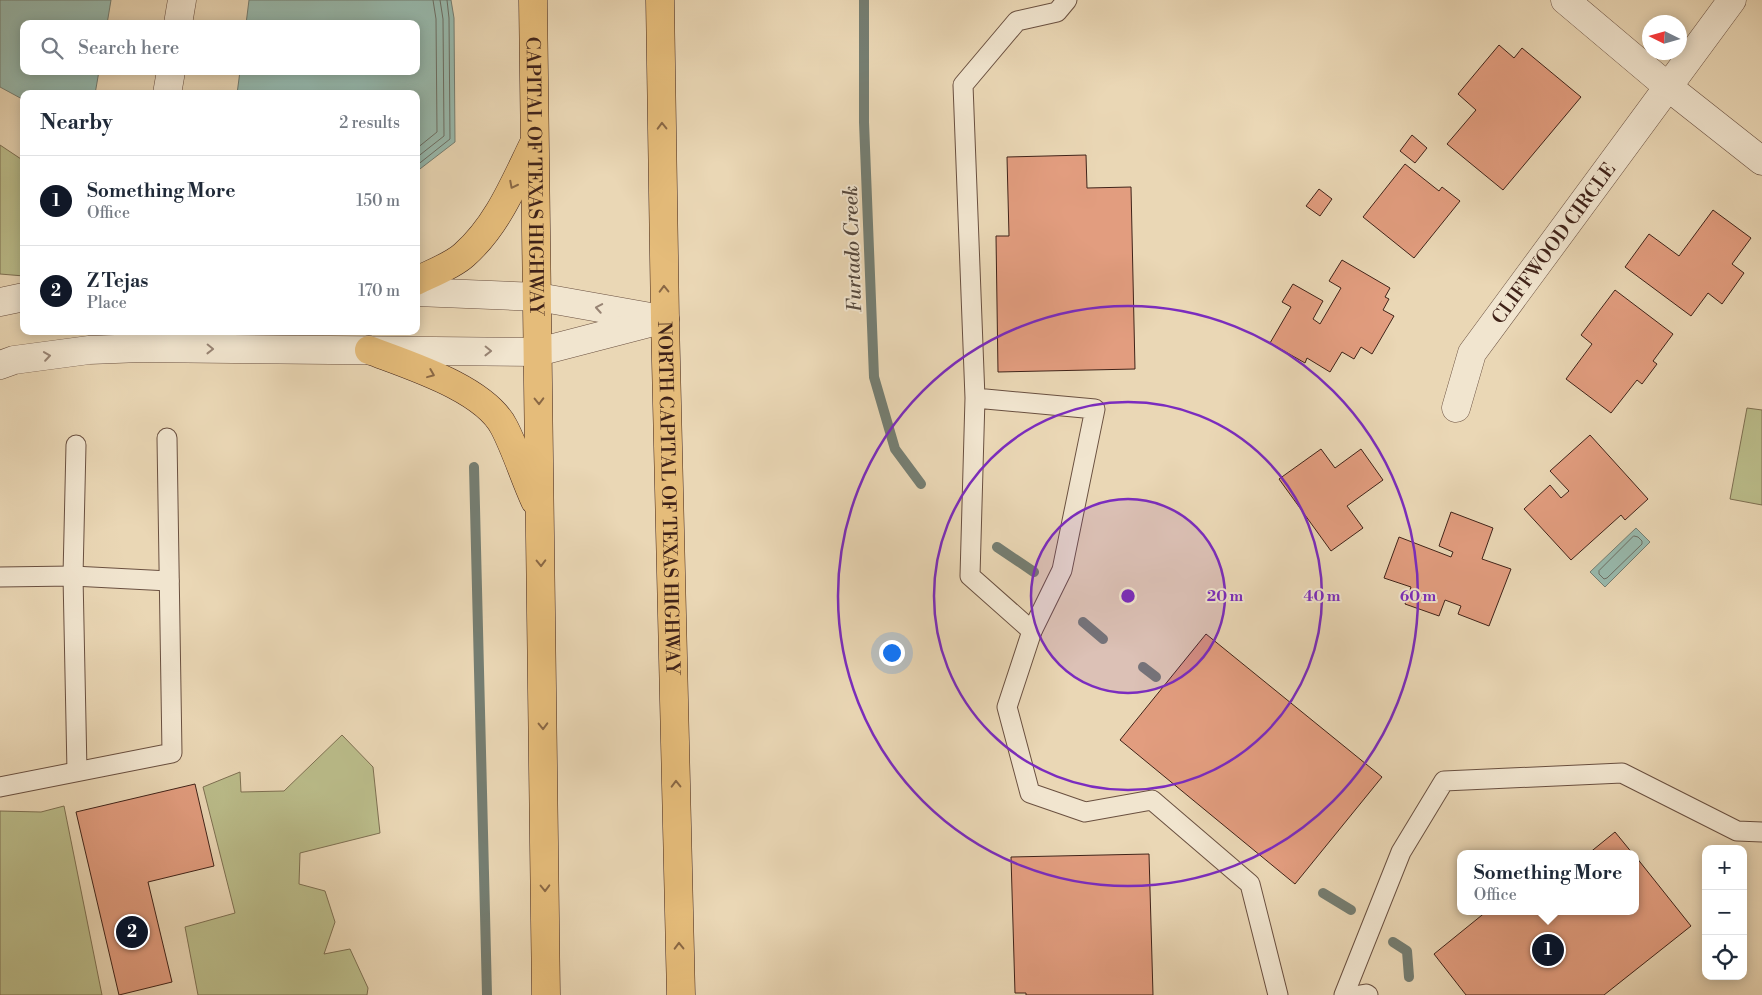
<!DOCTYPE html>
<meta charset="utf-8">
<style>
:root{--surface:#fff;--page:#f2f2f3;--text:#1f2937;--muted:#747a83;--line:#e0e1e3;--accent:#111827}
body{margin:0;font-family:"Libre Bodoni",serif;background:var(--page);color:var(--text)}
.controls{position:absolute;right:15px;bottom:15px;display:grid;overflow:hidden;border-radius:10px;box-shadow:0 2px 12px #0003}
.controls button{width:45px;height:45px;display:grid;place-items:center;padding:0;border:0;border-bottom:1px solid var(--line);background:var(--surface);color:var(--text);font:25px sans-serif}
.compass{position:absolute;left:1642px;top:15px;width:45px;height:45px;border-radius:50%;background:var(--surface);box-shadow:0 2px 12px #0003;rotate:275deg}
.you{position:absolute;left:891px;top:652px;width:18px;height:18px;margin:-12px;border:4px solid #fff;border-radius:50%;background:#1a73e8;box-shadow:0 0 0 8px #1a73e833}
.badge{display:grid;place-items:center;width:32px;height:32px;border-radius:50%;background:var(--accent);color:#fff;font-size:16px;font-weight:700}
.pin{position:absolute;translate:-50% -50%;border:2px solid #fff;box-shadow:0 1px 5px #0006}
.popup{position:absolute;left:1457px;top:850px;width:182px;height:65px;box-sizing:border-box;display:grid;place-content:center;border-radius:10px;background:var(--surface);filter:drop-shadow(0 1px 4px #0005);font-size:16px;white-space:nowrap;color:var(--muted)}
.popup b{font-size:19px;color:var(--text)}
.popup::after{content:'';position:absolute;left:50%;top:100%;margin-left:-10px;border:10px solid transparent;border-top-color:var(--surface)}
.list{margin:0;padding:0;list-style:none}
h2{display:flex;justify-content:space-between;align-items:center;height:65px;margin:0;padding:0 20px;font-size:21px}
h2 small{font-size:16px;font-weight:400;color:var(--muted)}
.list li{display:grid;grid-template-columns:32px 1fr auto;gap:15px;align-items:center;box-sizing:border-box;height:90px;padding:0 20px;border-top:1px solid var(--line)}
.list b{display:block;font-size:19px;white-space:nowrap}
.list p{margin:0;font-size:16px;white-space:nowrap;color:var(--muted)}
.list em{font-size:16px;font-style:normal;color:var(--muted)}
.icon{flex:none;width:28px;height:28px;fill:none;stroke:currentColor;stroke-width:2;stroke-linecap:round;stroke-linejoin:round}
.map{position:relative;flex:none;width:1762px;height:995px;overflow:hidden}
.search{position:absolute;background:var(--surface);box-shadow:0 2px 12px #0003;left:20px;top:20px;width:400px;height:55px;display:flex;align-items:center;gap:12px;box-sizing:border-box;padding:0 18px;border-radius:10px;color:var(--muted);font-size:19px}
.panel{position:absolute;background:var(--surface);box-shadow:0 2px 12px #0003;left:20px;top:90px;width:400px;height:245px;border-radius:10px}
.map>svg:first-child{display:block}
</style>
<div class="map">
<svg width="1762" height="995" viewBox="0 0 1762 995">
<rect width="100%" height="100%" fill="#ead7b5"/>
<filter id="stains"><feTurbulence type="fractalNoise" baseFrequency=".004" numOctaves="4"/><feColorMatrix values="0 0 0 0 .2 0 0 0 0 .09 0 0 0 0 .02 0 0 0 .5 -.17"/></filter>
<radialGradient id="worn" r=".72"><stop offset=".6" stop-color="#630" stop-opacity="0"/><stop offset="1" stop-color="#630" stop-opacity=".3"/></radialGradient>
<g fill="#bbbd8b" stroke="#7e7052">
<polygon points="0,145 24,161 24,276 0,274"/>
<polygon points="1747,408 1762,410 1762,505 1730,499"/>
<polygon points="342,735 373,767 380,833 300,853 299,884 325,891 335,922 324,954 350,949 368,988 367,995 198,995 185,927 235,913 203,787 240,772 241,792 284,791"/>
<polygon points="64,806 102,995 0,995 0,811 41,812"/>
</g>
<g fill="#98baae" stroke="#757e72">
<polygon points="0,0 111,0 107,24 24,24 24,71 99,71 95,94 24,94 24,100 0,87"/>
<polygon points="249,0 451,0 454,18 455,142 416,172 416,94 237,94 240,71 416,71 416,24 246,24"/>
<polygon points="1636,528 1650,542 1605,587 1590,572"/>
</g>
<g fill="none" stroke-linecap="round" stroke-linejoin="round">
<g stroke="#6c6e64" stroke-width="1">
<polyline points="416,149 437,132 436,19 433,0"/>
<polyline points="416,158 444,136 443,19 440,0"/>
<polyline points="416,166 450,139 449,18 447,0"/>
<polygon points="1634,536 1638,537 1642,541 1642,544 1607,578 1604,579 1599,574 1599,571"/>
</g>
<g stroke="#757e72" stroke-width="10">
<polyline points="864,0 864,122 874,377 895,449 921,484"/>
<polyline points="474,467 487,995"/>
<polyline points="997,547 1034,572"/>
<polyline points="1083,622 1103,639"/>
<polyline points="1143,667 1156,677"/>
<polyline points="1323,893 1351,910"/>
<polyline points="1393,942 1407,951 1409,977"/>
</g>
</g>
<g fill="#e29d7f" stroke="#402319">
<polygon points="1499,45 1514,58 1522,48 1581,97 1503,190 1447,144 1476,110 1458,94"/>
<polygon points="1412,135 1427,148 1415,163 1400,151"/>
<polygon points="1086,155 1087,188 1131,187 1135,369 998,372 996,236 1009,236 1007,157"/>
<polygon points="1405,164 1439,191 1442,187 1460,201 1414,258 1363,217"/>
<polygon points="1319,189 1332,199 1320,216 1306,206"/>
<polygon points="1713,210 1751,238 1732,264 1744,273 1722,304 1708,293 1691,316 1625,267 1649,234 1679,256"/>
<polygon points="1342,260 1390,288 1385,297 1389,299 1383,310 1394,316 1372,354 1361,347 1354,359 1342,352 1330,372 1307,358 1305,363 1270,343 1291,307 1282,302 1293,284 1323,301 1313,319 1320,324 1341,288 1329,281"/>
<polygon points="1615,290 1673,334 1653,361 1657,364 1642,384 1637,380 1611,413 1566,379 1592,344 1581,335"/>
<polygon points="1590,435 1648,499 1625,520 1621,515 1571,560 1524,509 1550,485 1561,498 1569,491 1550,471"/>
<polygon points="1321,449 1335,468 1361,449 1383,480 1347,506 1363,528 1331,551 1279,479"/>
<polygon points="1451,512 1493,528 1482,559 1511,569 1489,626 1458,614 1461,606 1445,600 1439,616 1405,604 1411,587 1384,578 1399,537 1451,557 1453,552 1439,546"/>
<polygon points="1206,634 1382,777 1295,884 1120,740"/>
<polygon points="195,784 214,866 148,882 172,982 119,995 76,812"/>
<polygon points="1615,832 1633,854 1588,854"/>
<polygon points="1149,854 1153,995 1026,995 1026,993 1015,993 1011,857"/>
<polygon points="1636,857 1691,926 1604,995 1466,995 1434,954 1487,911 1636,911"/>
</g>
<g fill="none" stroke-linecap="round" stroke-linejoin="round">
<g stroke="#6a5040" stroke-width="21">
<g id="service">
<polyline points="975,398 1095,409 1062,570 1032,631 970,576 975,398 963,85 1017,21 1057,12 1067,0"/>
<polyline points="76,445 73,576 77,771"/>
<polyline points="0,577 73,576 169,581"/>
<polyline points="1032,631 1007,707 1030,793 1085,812 1152,800 1250,884 1278,995"/>
<polyline points="0,787 172,753 167,438"/>
<polyline points="1344,995 1401,852 1444,781 1622,773 1737,831 1762,832"/>
<polyline points="1360,995 1366,994 1368,995"/>
</g>
</g>
<g stroke="#6a5040" stroke-width="29">
<g id="minor">
<polyline points="1565,0 1667,86 1762,161"/>
<polyline points="178,24 182,0"/>
<polyline points="167,94 171,71"/>
<polyline points="416,292 538,297 656,318"/>
<polyline points="0,302 24,297"/>
<polyline points="0,365 14,360 89,350 141,348 538,352 665,319"/>
<path id="s1" d="M1456 408 1472 353 1732 0"/>
</g>
</g>
<g stroke="#402319" stroke-width="29">
<g id="trunk">
<path id="s2" d="M533 0 546 995"/>
<path id="s3" d="M660 0 665 319 681 995"/>
<path d="M416 281C430 274 452 266 464 255 497 226 514 184 533 145"/>
<path d="M369 350C408 365 484 388 504 427 516 450 524 477 535 501"/>
</g>
</g>
<use href="#service" stroke="#f1e5cf" stroke-width="19"/>
<use href="#minor" stroke="#f1e5cf" stroke-width="28"/>
<use href="#trunk" stroke="#e5bc7a" stroke-width="28"/>
</g>
<defs><path id="oneway-chevron" d="M-2-3.5L2.5 0L-2 3.5" fill="none" stroke-width="1.6" stroke-linecap="round" stroke-linejoin="round" transform="scale(1.25)"/></defs>
<g stroke="#8a6845">
<use href="#oneway-chevron" transform="translate(662 126) rotate(-91)"/>
<use href="#oneway-chevron" transform="translate(513 185) rotate(117)"/>
<use href="#oneway-chevron" transform="translate(664 289) rotate(-91)"/>
<use href="#oneway-chevron" transform="translate(431 374) rotate(22)"/>
<use href="#oneway-chevron" transform="translate(539 401) rotate(89)"/>
<use href="#oneway-chevron" transform="translate(541 563) rotate(89)"/>
<use href="#oneway-chevron" transform="translate(543 726) rotate(89)"/>
<use href="#oneway-chevron" transform="translate(676 784) rotate(-91)"/>
<use href="#oneway-chevron" transform="translate(545 888) rotate(89)"/>
<use href="#oneway-chevron" transform="translate(679 946) rotate(-91)"/>
</g>
<g stroke="#988474">
<use href="#oneway-chevron" transform="translate(599 308) rotate(-170)"/>
<use href="#oneway-chevron" transform="translate(210 349) rotate(1)"/>
<use href="#oneway-chevron" transform="translate(488 351) rotate(1)"/>
<use href="#oneway-chevron" transform="translate(47 356) rotate(-8)"/>
</g>
<circle cx="1128" cy="596" r="97" fill="#7b2cbf" fill-opacity=".12"/>
<g fill="none" stroke="#7b2cbf" stroke-width="2.5">
<circle cx="1128" cy="596" r="97"/>
<circle cx="1128" cy="596" r="194"/>
<circle cx="1128" cy="596" r="290"/>
</g>
<g text-anchor="middle" stroke-width="4" stroke-linejoin="round" paint-order="stroke">
<g font-size="19" fill="#402319" stroke="#f1e5cf">
<text dy="7" stroke="none"><textPath href="#s2" startOffset="176">CAPITAL OF TEXAS HIGHWAY</textPath></text>
<text dy="7" stroke="none"><textPath href="#s1" startOffset="194">CLIFFWOOD CIRCLE</textPath></text>
<text dy="7" stroke="none"><textPath href="#s3" startOffset="498">NORTH CAPITAL OF TEXAS HIGHWAY</textPath></text>
</g>
<g font-size="20" font-style="italic" fill="#56493e" stroke="#f1e5cf">
<text transform="translate(852 249) rotate(-92)" y="7">Furtado Creek</text>
</g>
</g>
<circle cx="1128" cy="596" r="8" fill="#7b2cbf" stroke="#f1e5cf" stroke-width="2.5"/>
<g font-size="15" text-anchor="middle" font-weight="bold" fill="#7b2cbf" stroke="#f1e5cf" stroke-width="4" stroke-linejoin="round" paint-order="stroke">
<text x="1225" y="601">20 m</text>
<text x="1322" y="601">40 m</text>
<text x="1418" y="601">60 m</text>
</g>
<rect width="100%" height="100%" filter="url(#stains)"/>
<rect width="100%" height="100%" fill="url(#worn)"/>
</svg>
<div class="controls">
<button>+</button>
<button>−</button>
<button><svg class="icon" aria-label="locate" viewBox="0 0 24 24"><circle cx="12" cy="12" r="6"/><path d="M12 2v4M12 18v4M2 12h4M18 12h4"/></svg></button>
</div>
<svg class="compass" viewBox="-18 -18 36 36"><path d="M0-13l5 13h-10z" fill="#e53935"/><path d="M0 13l5-13h-10z" fill="#747a83"/></svg>
<div class="you"></div>
<div class="pin badge" style="left:1548px;top:950px">1</div>
<div class="popup"><b>Something More</b>Office</div>
<div class="pin badge" style="left:132px;top:932px">2</div>
<div class="search"><svg class="icon" aria-label="search" viewBox="0 0 24 24"><circle cx="10" cy="10" r="6"/><path d="M15 15l6 6"/></svg>Search here</div>
<section class="panel">
<h2>Nearby<small>2 results</small></h2>
<ul class="list">
<li><span class="badge">1</span><div><b>Something More</b><p>Office</p></div><em>150 m</em></li>
<li><span class="badge">2</span><div><b>Z Tejas</b><p>Place</p></div><em>170 m</em></li>
</ul>
</section>
</div>
